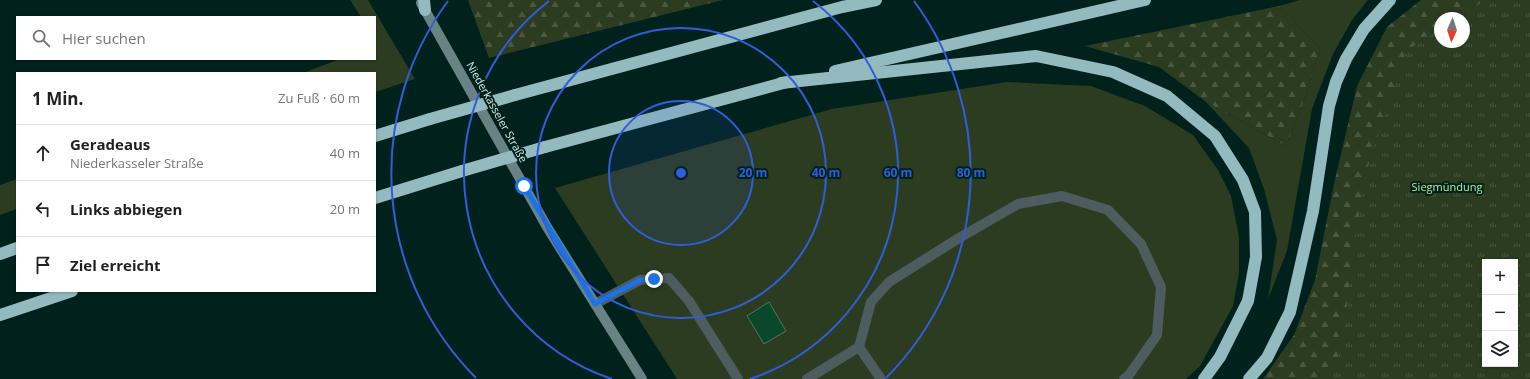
<!DOCTYPE html>
<html lang="de">
<meta charset="utf-8">
<style>
:root{--surface:#fff;--page:#f6f6f6;--text:#202124;--muted:#757577;--line:#e0e0e0}
body{margin:0;font-family:"Open Sans",sans-serif;background:var(--page);color:var(--text)}
.controls{position:absolute;right:12px;bottom:12px;display:grid;overflow:hidden;border-radius:0px;box-shadow:0 1px 3px #0004}
.controls button{width:36px;height:36px;display:grid;place-items:center;padding:0;border:0;border-bottom:1px solid var(--line);background:var(--surface);color:var(--text);font:20px sans-serif}
.compass{position:absolute;left:1434px;top:12px;width:36px;height:36px;border-radius:50%;background:var(--surface);box-shadow:0 1px 3px #0004;rotate:183deg}
.stop{position:absolute;width:12px;height:12px;margin:-9px;border:3px solid #1a73e8;border-radius:50%;background:#fff}
.stop.end{background:#1a73e8;border-color:#fff;box-shadow:0 1px 4px #0008}
.list{margin:0;padding:0;list-style:none}
h2{display:flex;justify-content:space-between;align-items:center;height:52px;margin:0;padding:0 16px;font-size:17px}
h2 small{font-size:13px;font-weight:400;color:var(--muted)}
.list li{display:grid;grid-template-columns:26px 1fr auto;gap:12px;align-items:center;box-sizing:border-box;height:56px;padding:0 16px;border-top:1px solid var(--line)}
.list b{display:block;font-size:15px;white-space:nowrap}
.list p{margin:0;font-size:13px;white-space:nowrap;color:var(--muted)}
.list em{font-size:13px;font-style:normal;color:var(--muted)}
.icon{flex:none;width:22px;height:22px;fill:none;stroke:currentColor;stroke-width:2;stroke-linecap:round;stroke-linejoin:round}
.map{position:relative;flex:none;width:1530px;height:379px;overflow:hidden}
.search{position:absolute;background:var(--surface);box-shadow:0 1px 3px #0004;left:16px;top:16px;width:360px;height:44px;display:flex;align-items:center;gap:10px;box-sizing:border-box;padding:0 14px;border-radius:0px;color:var(--muted);font-size:15px}
.panel{position:absolute;background:var(--surface);box-shadow:0 1px 3px #0004;left:16px;top:72px;width:360px;height:220px;border-radius:0px}
.map>svg:first-child{display:block}
</style>
<div class="map">
<svg width="1530" height="379" viewBox="0 0 1530 379">
<defs>
<pattern id="forest-firs" width="22" height="20" patternUnits="userSpaceOnUse"><rect width="22" height="20" fill="#2c3c21"/><path d="M5 1l3.5 6h-7zM16 11l3.5 6h-7z" fill="#4a5841"/></pattern>
<pattern id="park-tufts" width="24" height="20" patternUnits="userSpaceOnUse"><rect width="24" height="20" fill="#2c3c21"/><path d="M3 7l-1-3M5 7V3M7 7l1-3M15 17l-1-3M17 17v-4M19 17l1-3" fill="none" stroke="#4a5841"/></pattern>
</defs>
<rect width="100%" height="100%" fill="#00211c"/>
<g fill="#2c3c21">
<polygon points="350,0 368,0 415,79 375,92 375,73 303,73 340,59 375,59 375,17 361,17"/>
<polygon points="1300,0 1368,0 1352,20 1333,54 1312,109 1287,251 1268,299 1277,240 1264,189 1249,148 1205,101 1286,146 1306,95 1320,48 1279,6"/>
<polygon points="1007,82 1091,86 1145,106 1193,135 1218,170 1231,196 1239,237 1239,273 1233,306 1200,366 1186,379 677,379 555,188 832,109"/>
<polygon points="17,179 17,209 0,215 0,185"/>
</g>
<g fill="url(#forest-firs)" fill-rule="evenodd">
<polygon points="468,0 723,0 489,58"/>
<path d="M1421 0H1530L1360 379H1263L1294 335 1315 280 1334 184 1357 86 1387 27ZM1440 18H1464V42H1440Z"/>
<polygon points="1279,6 1320,48 1306,95 1286,146 1205,101 1159,67 1085,46"/>
</g>
<path fill="url(#park-tufts)" fill-rule="evenodd" d="M1497 0H1530V379H1331L1343 336 1363 181 1406 51 1440 29V42H1464V18H1457L1481 3ZM1485 262H1515V364H1485Z"/>
<polygon fill="#0a482c" stroke="#557260" points="769,302 786,331 764,344 747,316"/>
<g fill="none" stroke-linecap="round" stroke-linejoin="round">
<g stroke="#4d5c5f" stroke-width="10">
<polyline points="595,304 640,280 669,278 689,301 738,379"/>
<polyline points="859,347 881,379"/>
<polyline points="807,379 859,347 871,302 889,282 959,238 1018,204 1062,196 1108,210 1141,244 1161,287 1157,335 1129,375 1124,379"/>
</g>
<polyline stroke="#698286" stroke-width="10" points="421,3 547,227 642,379"/>
<g stroke="#92babf" stroke-width="12">
<polyline points="424,0 425,10"/>
<polyline points="835,71 1145,0"/>
<polyline points="781,83 1036,56 1113,72 1167,96 1215,136 1243,180 1255,212 1256,257 1248,301 1220,357 1204,379"/>
<polyline points="515,95 842,7 876,0"/>
<polyline points="375,136 430,119"/>
<polyline points="545,147 787,82"/>
<polyline points="375,198 462,171"/>
<polyline points="0,254 17,248"/>
<polyline points="0,315 72,291"/>
<polyline points="1249,379 1267,358 1290,312 1313,211 1329,106 1336,82 1346,59 1364,29 1390,0"/>
</g>
<g stroke="#92babf" stroke-width="12">
<polyline points="430,119 515,95"/>
<polyline points="462,171 545,147"/>
</g>
</g>
<g fill="none" stroke-linecap="round" stroke-linejoin="round">
<polyline stroke="#1a73e8" stroke-width="5" points="524,186 595,304 640,280 654,279"/>
</g>
<circle cx="681" cy="173" r="72" fill="#305eda" fill-opacity=".12"/>
<g fill="none" stroke="#305eda" stroke-width="2">
<circle cx="681" cy="173" r="72"/>
<circle cx="681" cy="173" r="145"/>
<path d="M612 379A217 217 0 0 1 549 1M813 1A217 217 0 0 1 750 379"/>
<path d="M476 378A290 290 0 0 1 448 1M914 1A290 290 0 0 1 886 378"/>
</g>
<g text-anchor="middle" stroke-width="4" stroke-linejoin="round" paint-order="stroke">
<g font-size="11" fill="#d8ece8" stroke="#00211c">
<text transform="translate(497 112) rotate(61)" y="4">Niederkasseler Straße</text>
</g>
<g font-size="11" fill="#bbe69c" stroke="#00211c">
<text x="1447" y="191">Siegmündung</text>
</g>
</g>
<circle cx="681" cy="173" r="6" fill="#305eda" stroke="#00211c" stroke-width="2"/>
<g font-size="12" text-anchor="middle" font-weight="bold" fill="#305eda" stroke="#00211c" stroke-width="4" stroke-linejoin="round" paint-order="stroke">
<text x="753" y="177">20 m</text>
<text x="826" y="177">40 m</text>
<text x="898" y="177">60 m</text>
<text x="971" y="177">80 m</text>
</g>
</svg>
<div class="controls">
<button>+</button>
<button>−</button>
<button><svg class="icon" aria-label="layers" viewBox="0 0 24 24"><path d="M12 4l9 5-9 5-9-5zM3 14l9 5 9-5"/></svg></button>
</div>
<svg class="compass" viewBox="-18 -18 36 36"><path d="M0-13l5 13h-10z" fill="#e53935"/><path d="M0 13l5-13h-10z" fill="#757577"/></svg>
<div class="stop" style="left:524px;top:186px"></div>
<div class="stop end" style="left:654px;top:279px"></div>
<div class="search"><svg class="icon" aria-label="search" viewBox="0 0 24 24"><circle cx="10" cy="10" r="6"/><path d="M15 15l6 6"/></svg>Hier suchen</div>
<section class="panel">
<h2>1 Min.<small>Zu Fuß · 60 m</small></h2>
<ul class="list">
<li><svg class="icon" aria-label="ahead" viewBox="0 0 24 24"><path d="M12 20V5M6 11l6-6 6 6"/></svg><div><b>Geradeaus</b><p>Niederkasseler Straße</p></div><em>40 m</em></li>
<li><svg class="icon" aria-label="left" viewBox="0 0 24 24"><path d="M17 20v-9H6M10 6l-5 5 5 5"/></svg><div><b>Links abbiegen</b></div><em>20 m</em></li>
<li><svg class="icon" aria-label="arrive" viewBox="0 0 24 24"><path d="M6 21V4h12l-3 4 3 4H6"/></svg><div><b>Ziel erreicht</b></div></li>
</ul>
</section>
</div>
